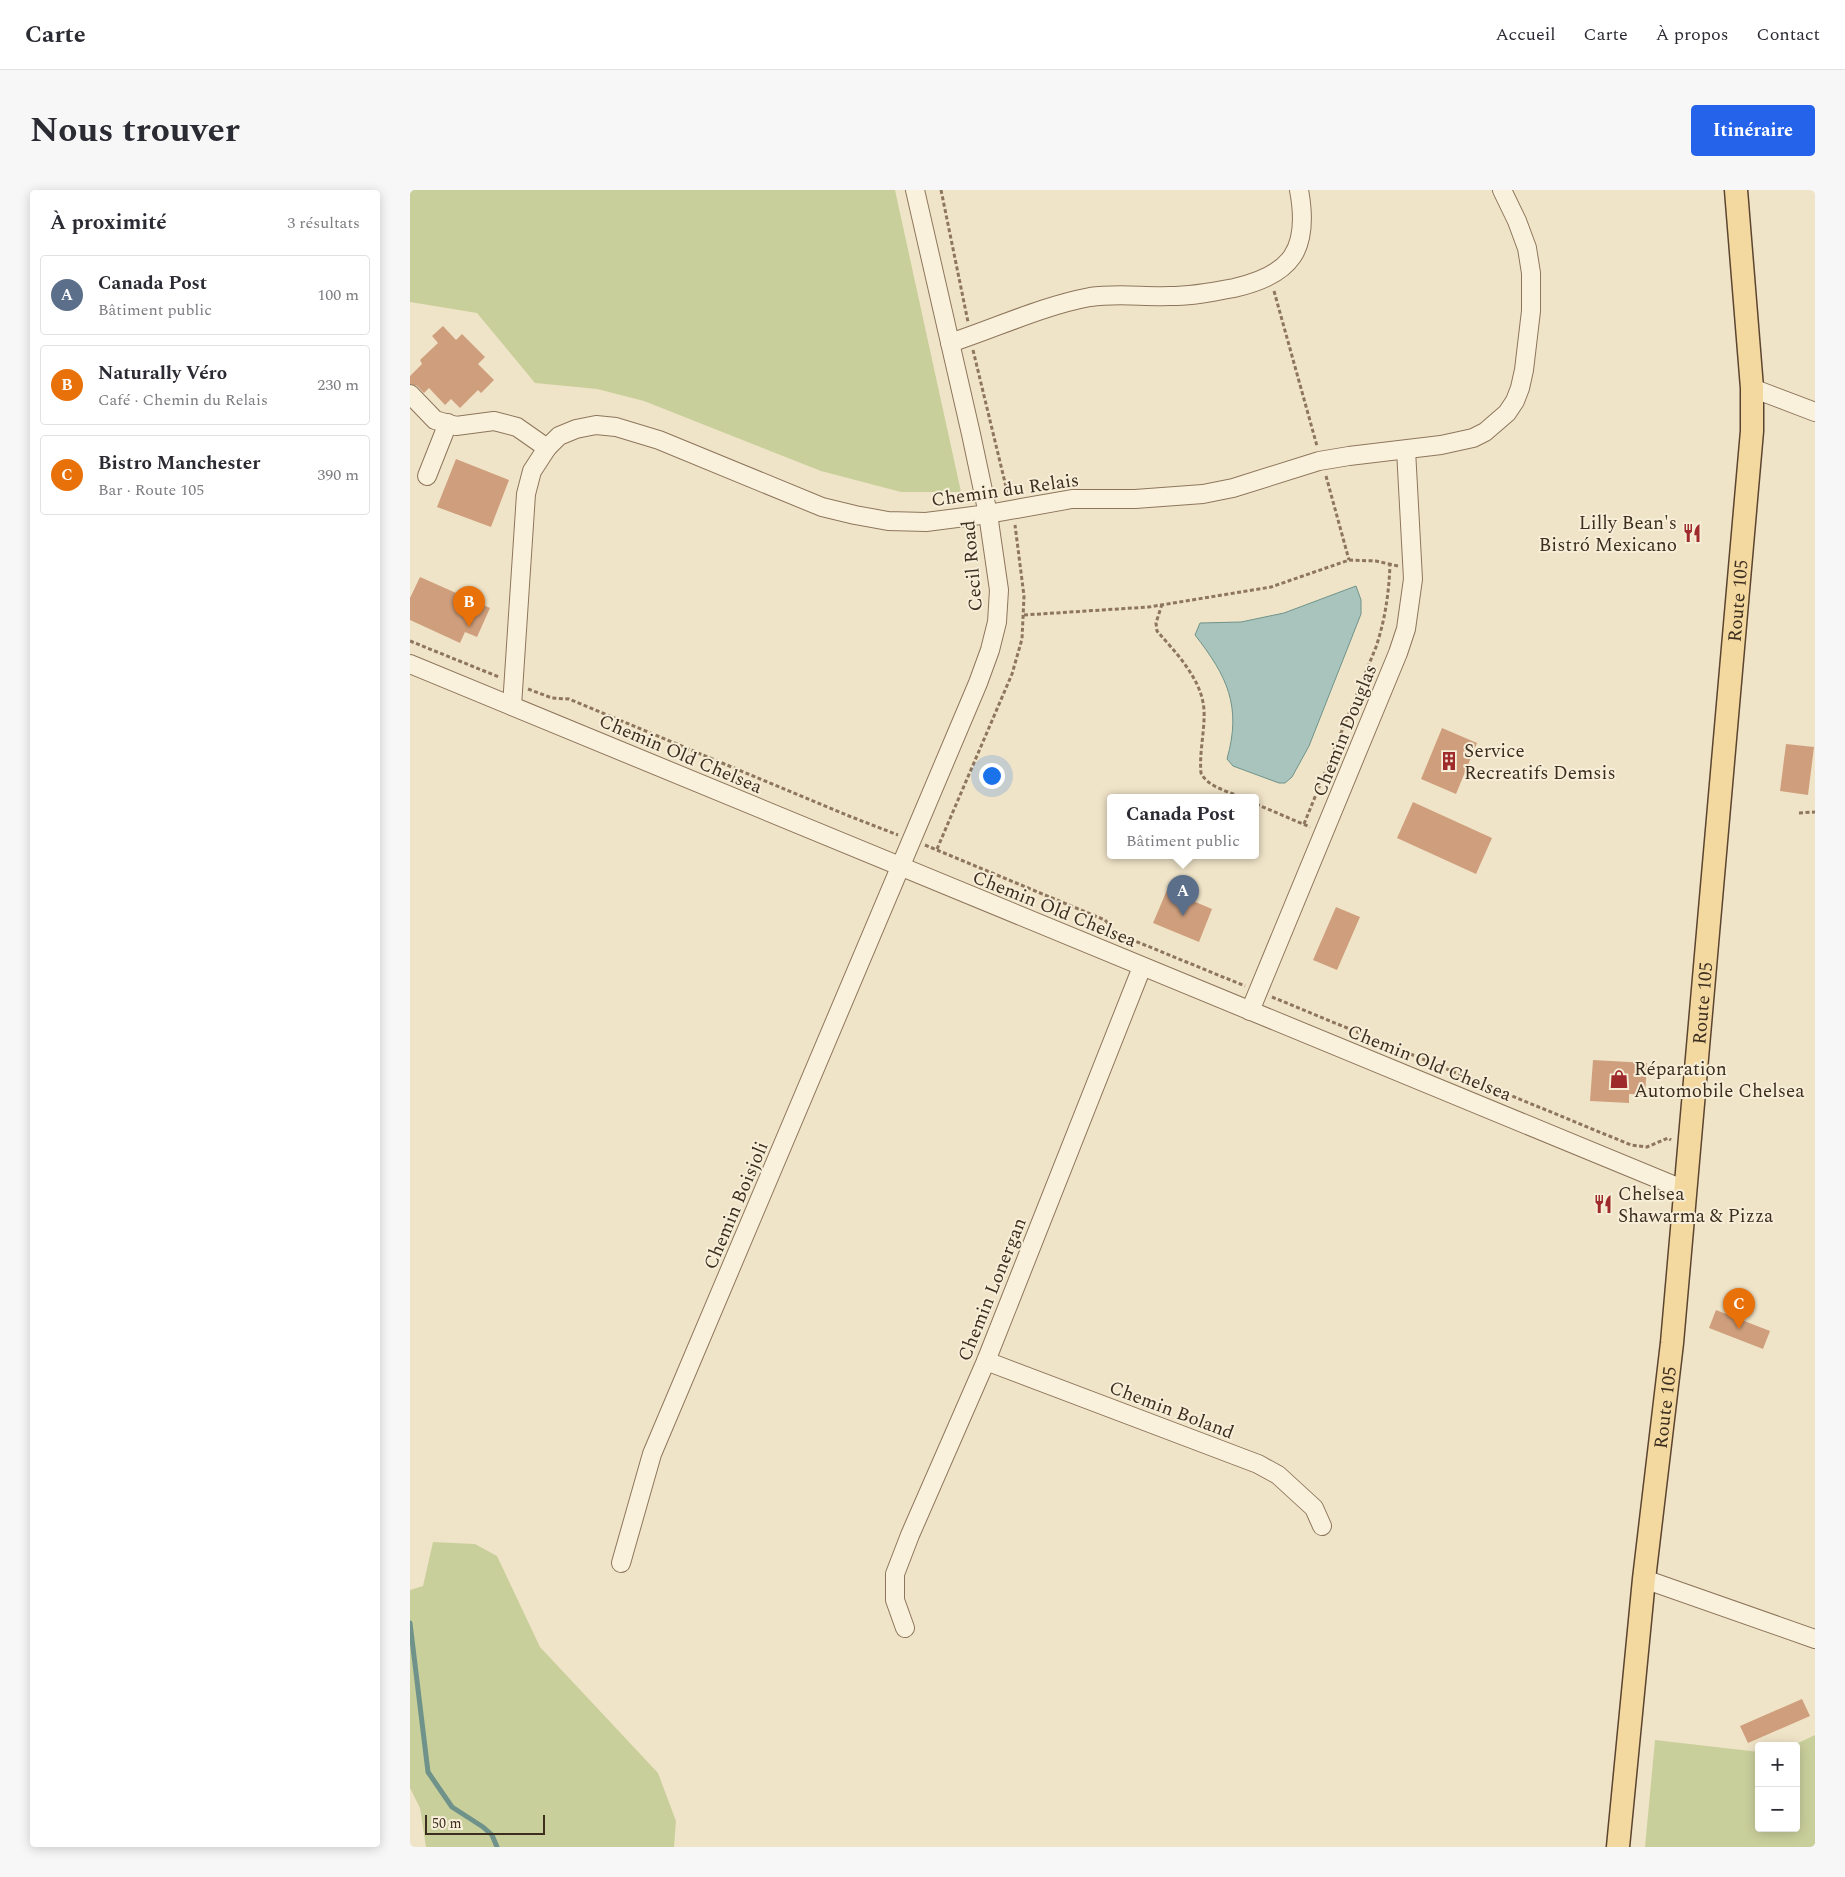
<!DOCTYPE html>
<html lang="fr">
<meta charset="utf-8">
<style>
:root{--surface:#fff;--page:#f7f7f7;--text:#2b2b33;--muted:#7c7c81;--line:#e1e1e2;--accent:#2563eb}
body{margin:0;font-family:Spectral,serif;background:var(--page);color:var(--text)}
.controls{position:absolute;right:15px;bottom:15px;display:grid;overflow:hidden;border-radius:5px;box-shadow:0 2px 12px #0003}
.controls button{width:45px;height:45px;display:grid;place-items:center;padding:0;border:0;border-bottom:1px solid var(--line);background:var(--surface);color:var(--text);font:25px sans-serif}
.scale{position:absolute;left:15px;bottom:12px;width:120px;box-sizing:border-box;padding-left:5px;border:2px solid #3d2e20;border-top:0;font-size:14px;line-height:18px;white-space:nowrap;color:#3d2e20;-webkit-text-stroke:4px #f7eed8;paint-order:stroke}
.you{position:absolute;left:581px;top:585px;width:18px;height:18px;margin:-12px;border:4px solid #fff;border-radius:50%;background:#1a73e8;box-shadow:0 0 0 8px #1a73e833}
.badge{display:grid;place-items:center;width:32px;height:32px;border-radius:50%;background:var(--accent);color:#fff;font-size:16px;font-weight:700}
.pin{position:absolute;translate:-50% -41px;filter:drop-shadow(0 1px 2px #0008)}
.pin::after{content:'';position:absolute;top:26px;width:18px;height:15px;background:inherit;clip-path:polygon(0 0,100% 0,50% 100%)}
.popup{position:absolute;left:697px;top:604px;width:152px;height:65px;box-sizing:border-box;display:grid;place-content:center;border-radius:5px;background:var(--surface);filter:drop-shadow(0 1px 4px #0005);font-size:16px;white-space:nowrap;color:var(--muted)}
.popup b{font-size:19px;color:var(--text)}
.popup::after{content:'';position:absolute;left:50%;top:100%;margin-left:-10px;border:10px solid transparent;border-top-color:var(--surface)}
.list{margin:0;padding:0;list-style:none}
h2{display:flex;justify-content:space-between;align-items:center;height:65px;margin:0;padding:0 20px;font-size:21px}
h2 small{font-size:16px;font-weight:400;color:var(--muted)}
.list li{display:grid;grid-template-columns:32px 1fr auto;gap:15px;align-items:center;box-sizing:border-box;height:80px;margin:0 10px 10px;padding:0 10px;border:1px solid var(--line);border-radius:5px}
.list b{display:block;font-size:19px;white-space:nowrap}
.list p{margin:0;font-size:16px;white-space:nowrap;color:var(--muted)}
.list em{font-size:16px;font-style:normal;color:var(--muted)}
.map{position:relative;flex:none;width:1405px;height:1657px;overflow:hidden;border-radius:5px}
header{display:flex;align-items:center;gap:30px;box-sizing:border-box;height:70px;padding:0 25px;background:var(--surface);border-bottom:1px solid var(--line)}
header strong{font-size:24px}
nav{display:flex;gap:28px;margin-inline-start:auto;font-size:18px}
.intro{display:flex;align-items:center;justify-content:space-between;box-sizing:border-box;height:120px;padding:0 30px}
h1{margin:0;font-size:35px}
.button{padding:12px 22px;border-radius:5px;background:var(--accent);color:#fff;font-size:18px;font-weight:700}
main{display:flex;gap:30px;padding:0 30px}
aside{flex:1;background:var(--surface);border-radius:5px;box-shadow:0 2px 12px #0003}
.map>svg:first-child{display:block}
</style>
<header>
<strong>Carte</strong>
<nav><a>Accueil</a><a>Carte</a><a>À propos</a><a>Contact</a></nav>
</header>
<div class="intro"><h1>Nous trouver</h1><a class="button">Itinéraire</a></div>
<main>
<aside>
<h2>À proximité<small>3 résultats</small></h2>
<ul class="list">
<li><span class="badge" style="background:#5c6f8a">A</span><div><b>Canada Post</b><p>Bâtiment public</p></div><em>100 m</em></li>
<li><span class="badge" style="background:#e8710a">B</span><div><b>Naturally Véro</b><p>Café · Chemin du Relais</p></div><em>230 m</em></li>
<li><span class="badge" style="background:#e8710a">C</span><div><b>Bistro Manchester</b><p>Bar · Route 105</p></div><em>390 m</em></li>
</ul>
</aside>
<div class="map">
<svg width="1405" height="1657" viewBox="0 0 1405 1657">
<rect width="100%" height="100%" fill="#f0e4c8"/>
<g fill="#c9cf9b">
<polygon points="0,0 485,0 551,302 491,302 411,281 234,211 187,199 125,193 67,123 0,112"/>
<polygon points="23,1352 65,1354 87,1366 130,1457 248,1583 266,1631 264,1657 16,1657 10,1618 0,1598 0,1400 13,1396"/>
<polygon points="1405,1545 1405,1657 1235,1657 1245,1550 1349,1562 1349,1638 1386,1638 1386,1556 1382,1556"/>
</g>
<path fill="#a9c4bc" stroke="#6f938a" d="M946 396 951 410V424L899 556 882 587 875 593H869L823 576 817 569C832 516 817 486 785 445L790 433 831 432 874 423Z"/>
<g fill="none" stroke-linecap="round" stroke-linejoin="round">
<polyline stroke="#6f938a" stroke-width="5" points="0,1433 18,1582 42,1617 73,1637 82,1645 87,1657"/>
</g>
<g fill="#cf9f7d">
<polygon points="33,136 46,150 52,144 75,167 68,174 84,190 71,203 68,200 50,218 41,209 35,215 19,198 14,203 7,196 0,194 0,186 12,174 10,170 28,153 22,146"/>
<polygon points="46,269 99,290 81,337 27,317"/>
<polygon points="10,387 80,418 67,447 55,442 50,453 0,430 0,408"/>
<polygon points="1032,538 1067,553 1046,604 1011,589"/>
<polygon points="1376,554 1404,557 1398,605 1370,601"/>
<polygon points="1003,612 1082,648 1066,684 987,648"/>
<polygon points="757,700 802,719 789,752 743,733"/>
<polygon points="926,717 950,727 927,780 903,770"/>
<polygon points="1183,870 1237,873 1235,905 1219,904 1219,913 1180,911"/>
<polygon points="1306,1120 1360,1141 1353,1159 1299,1138"/>
<polygon points="1392,1509 1400,1526 1338,1553 1330,1536"/>
</g>
<g fill="none" stroke-linecap="round" stroke-linejoin="round">
<g stroke="#8d765c" stroke-width="20">
<g id="minor">
<path d="M540 153C586 138 632 116 680 107 707 103 734 107 760 106 782 106 803 102 824 98 882 85 900 59 889 0"/>
<polyline points="1342,198 1405,222"/>
<polyline points="0,204 25,230 46,236 84,231 107,237 137,258"/>
<polyline points="17,286 38,233"/>
<polyline points="0,474 1275,1000"/>
<polyline points="102,516 116,304 122,281 137,258 149,246 166,239 186,235 206,237 249,250 412,317 445,325 478,331 516,332 578,324 662,309 725,309 793,304 823,298 909,271 939,266 1031,255 1063,248 1075,242 1097,223 1105,211 1110,198 1114,180 1121,121 1121,83 1117,58 1107,31 1092,0"/>
<polyline points="840,821 988,463 996,439 1003,389 996,260"/>
<polyline points="576,1171 848,1274 868,1285 904,1318 912,1336"/>
<polyline points="211,1373 242,1264 568,493 580,460 587,432 589,400 578,324 561,244 505,0"/>
<polyline points="1234,1389 1405,1449"/>
<polyline points="495,1438 485,1410 485,1384 500,1345 576,1171 732,777"/>
</g>
</g>
<g stroke="#5b4430" stroke-width="25">
<g id="major">
<path id="s1" d="M1208 1657 1234 1389 1262 1153 1342 241V198L1326 0"/>
</g>
</g>
<g stroke="#8d765c" stroke-width="3" stroke-dasharray="4 2.5" stroke-linecap="butt">
<polyline points="531,0 558,132"/>
<polyline points="864,101 907,256"/>
<polyline points="563,160 598,305"/>
<polyline points="916,286 939,370"/>
<path d="M752 414 746 433 747 441C766 463 792 489 794 520 795 541 789 562 791 583 798 597 817 601 831 607"/>
<polyline points="614,425 739,417 861,397 939,370 966,371 988,376"/>
<polyline points="0,451 89,487"/>
<polyline points="118,499 142,508 159,509 439,626 488,645"/>
<polyline points="846,614 900,637"/>
<polyline points="1389,623 1405,622"/>
<path d="M894 634 966 457C975 430 979 403 980 374"/>
<polyline points="515,655 695,730 708,744 835,796"/>
<polyline points="527,659 602,484 612,449 614,406 605,335"/>
<polyline points="862,807 1221,955 1237,957 1258,948 1261,950"/>
</g>
<use href="#minor" stroke="#faf1dc" stroke-width="18"/>
<use href="#major" stroke="#f3d9a0" stroke-width="22"/>
</g>
<defs>
<g id="restaurant-bare" transform="scale(1.5)"><path d="M-5-6h1v4h1v-4h1v4h1v-4h1v5L-1.5 .5V6h-2V.5L-5-1ZM5-6V6H3V1.5H1.5Q1.5-4 5-6Z" fill="#9e2a2b" stroke="#f7eed8" stroke-width="2.5" paint-order="stroke"/></g>
<g id="building-bare" transform="scale(1.5)"><path d="M-4-6H4V6H1V3H-1V6H-4ZM-2.5-4.3h1.7v1.8h-1.7ZM.8-4.3h1.7v1.8H.8ZM-2.5-1h1.7V.8h-1.7ZM.8-1h1.7V.8H.8Z" fill="#9e2a2b" stroke="#f7eed8" stroke-width="2.5" paint-order="stroke"/></g>
<g id="shop-bare" transform="scale(1.5)"><path d="M-5-2.5h2.3a2.7 3.5 0 0 1 5.4 0H5L5.5 6h-11ZM-1.5-2.5h3a1.5 2.3 0 0 0-3 0Z" fill="#9e2a2b" stroke="#f7eed8" stroke-width="2.5" paint-order="stroke"/></g>
</defs>
<g fill-rule="evenodd">
<use href="#restaurant-bare" x="1282" y="343"/>
<use href="#building-bare" x="1039" y="571"/>
<use href="#shop-bare" x="1209" y="889"/>
<use href="#restaurant-bare" x="1193" y="1014"/>
</g>
<g text-anchor="middle" stroke-width="4" stroke-linejoin="round" paint-order="stroke">
<g font-size="19" fill="#3d2e20" stroke="#f7eed8">
<text transform="translate(595 299) rotate(-8)" y="7">Chemin du Relais</text>
<text transform="translate(561 376) rotate(-95)" y="7">Cecil Road</text>
<text dy="7" stroke="none"><textPath href="#s1" startOffset="1252">Route 105</textPath></text>
<text transform="translate(934 540) rotate(-68)" y="7">Chemin Douglas</text>
<text transform="translate(271 563) rotate(23)" y="7">Chemin Old Chelsea</text>
<text transform="translate(645 718) rotate(22)" y="7">Chemin Old Chelsea</text>
<text dy="7" stroke="none"><textPath href="#s1" startOffset="848">Route 105</textPath></text>
<text transform="translate(1020 872) rotate(22)" y="7">Chemin Old Chelsea</text>
<text transform="translate(325 1015) rotate(-67)" y="7">Chemin Boisjoli</text>
<text transform="translate(581 1099) rotate(-68)" y="7">Chemin Lonergan</text>
<text dy="7" stroke="none"><textPath href="#s1" startOffset="442">Route 105</textPath></text>
<text transform="translate(762 1219) rotate(21)" y="7">Chemin Boland</text>
</g>
<g font-size="19" fill="#3d2e20" stroke="#f7eed8" text-anchor="start">
<text x="1267" y="339" text-anchor="end">Lilly Bean's<tspan x="1267" dy="22">Bistró Mexicano</tspan></text>
<text x="1054" y="567">Service<tspan x="1054" dy="22">Recreatifs Demsis</tspan></text>
<text x="1224" y="885">Réparation<tspan x="1224" dy="22">Automobile Chelsea</tspan></text>
<text x="1208" y="1010">Chelsea<tspan x="1208" dy="22">Shawarma &amp; Pizza</tspan></text>
</g>
</g>
</svg>
<div class="controls">
<button>+</button>
<button>−</button>
</div>
<div class="scale">50 m</div>
<div class="you"></div>
<div class="pin badge" style="left:773px;top:726px;background:#5c6f8a">A</div>
<div class="popup"><b>Canada Post</b>Bâtiment public</div>
<div class="pin badge" style="left:59px;top:437px;background:#e8710a">B</div>
<div class="pin badge" style="left:1329px;top:1139px;background:#e8710a">C</div>
</div>
</main>
